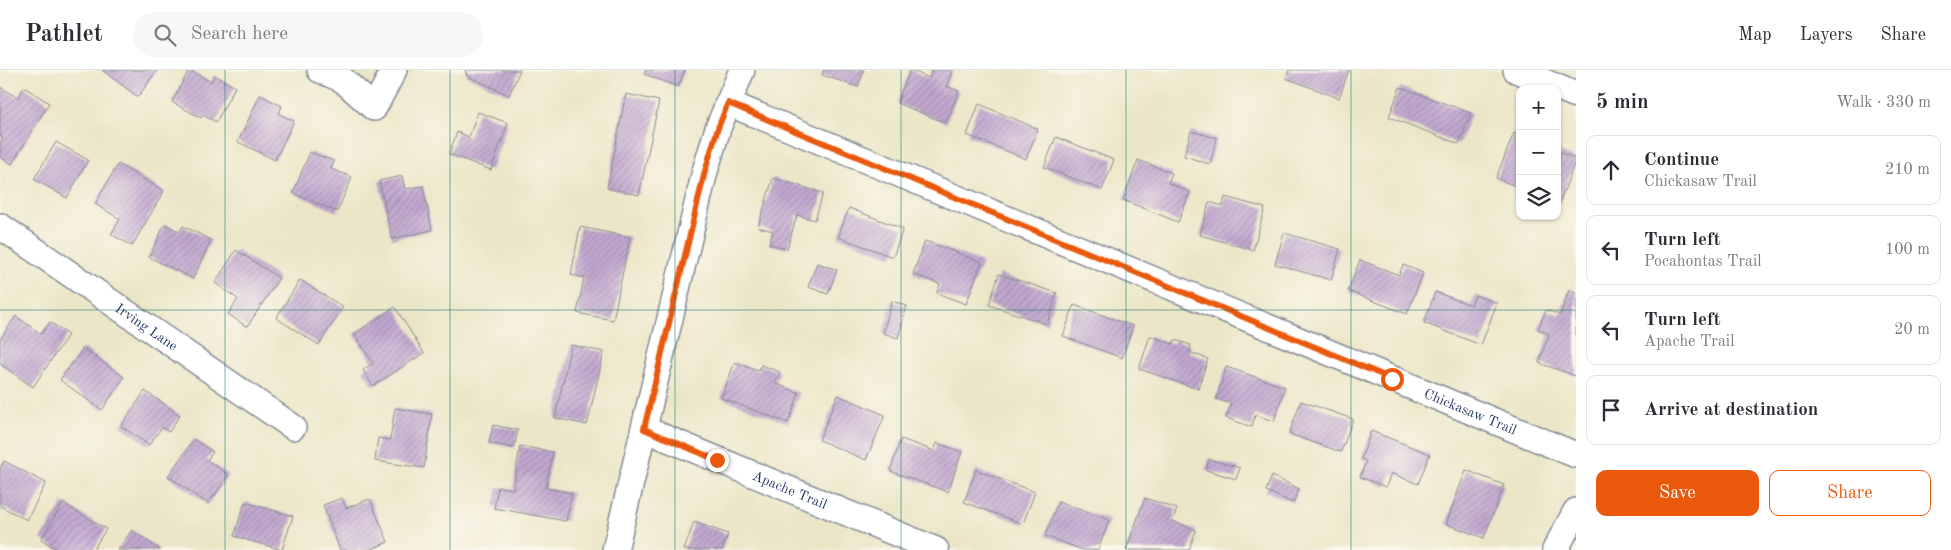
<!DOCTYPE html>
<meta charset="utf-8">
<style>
:root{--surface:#fff;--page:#f7f7f7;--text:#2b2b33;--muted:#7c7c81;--line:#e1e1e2;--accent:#ea580c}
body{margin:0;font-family:"Old Standard TT",serif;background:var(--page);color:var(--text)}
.controls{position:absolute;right:15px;top:15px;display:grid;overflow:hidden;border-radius:10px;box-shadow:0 1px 4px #0004}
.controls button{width:45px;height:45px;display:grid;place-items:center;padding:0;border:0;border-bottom:1px solid var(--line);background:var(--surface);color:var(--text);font:25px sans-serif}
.stop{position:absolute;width:15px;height:15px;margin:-11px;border:4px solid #ea580c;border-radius:50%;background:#fff}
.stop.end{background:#ea580c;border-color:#fff;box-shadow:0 1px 5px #0008}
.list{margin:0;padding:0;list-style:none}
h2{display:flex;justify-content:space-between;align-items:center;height:65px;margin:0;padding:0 20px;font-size:21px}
h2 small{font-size:16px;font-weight:400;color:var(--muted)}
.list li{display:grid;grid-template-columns:32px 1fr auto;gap:15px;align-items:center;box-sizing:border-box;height:70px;margin:0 10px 10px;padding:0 10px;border:1px solid var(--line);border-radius:10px}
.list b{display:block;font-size:19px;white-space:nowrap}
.list p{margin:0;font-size:16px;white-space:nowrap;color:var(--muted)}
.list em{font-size:16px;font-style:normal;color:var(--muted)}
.actions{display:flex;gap:10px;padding:15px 20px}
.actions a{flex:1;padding:11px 0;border:1px solid var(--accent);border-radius:10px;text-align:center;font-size:18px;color:var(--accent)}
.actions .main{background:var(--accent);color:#fff}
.icon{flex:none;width:28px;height:28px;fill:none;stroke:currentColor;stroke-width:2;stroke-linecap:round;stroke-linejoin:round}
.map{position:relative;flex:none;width:1576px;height:480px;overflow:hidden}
header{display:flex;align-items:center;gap:30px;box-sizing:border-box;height:70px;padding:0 25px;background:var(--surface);border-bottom:1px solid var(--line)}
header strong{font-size:24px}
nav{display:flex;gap:28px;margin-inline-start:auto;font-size:18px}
.search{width:350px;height:45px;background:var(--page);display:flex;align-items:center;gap:12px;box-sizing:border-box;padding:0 18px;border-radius:28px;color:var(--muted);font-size:19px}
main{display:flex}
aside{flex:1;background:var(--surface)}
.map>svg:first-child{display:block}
</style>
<header>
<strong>Pathlet</strong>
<div class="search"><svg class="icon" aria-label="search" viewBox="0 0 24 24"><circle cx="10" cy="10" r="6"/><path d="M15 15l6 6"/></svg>Search here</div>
<nav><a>Map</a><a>Layers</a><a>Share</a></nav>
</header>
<main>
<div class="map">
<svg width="1576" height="480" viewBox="0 0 1576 480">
<defs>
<pattern id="building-hatch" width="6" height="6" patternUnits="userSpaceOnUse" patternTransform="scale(1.25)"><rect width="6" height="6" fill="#c2a8d0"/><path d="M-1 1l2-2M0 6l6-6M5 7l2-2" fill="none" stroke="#9d89ac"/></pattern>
</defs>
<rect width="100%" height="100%" fill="#fbf7ec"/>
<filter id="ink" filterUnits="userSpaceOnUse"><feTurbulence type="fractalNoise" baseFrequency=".02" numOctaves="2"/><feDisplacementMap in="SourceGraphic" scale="10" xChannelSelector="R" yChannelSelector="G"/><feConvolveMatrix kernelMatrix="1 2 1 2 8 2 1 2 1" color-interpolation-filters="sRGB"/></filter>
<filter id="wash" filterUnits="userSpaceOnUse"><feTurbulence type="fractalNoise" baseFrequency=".0096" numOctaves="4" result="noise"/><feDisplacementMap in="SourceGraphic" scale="20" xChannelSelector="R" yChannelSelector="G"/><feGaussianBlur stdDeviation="1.12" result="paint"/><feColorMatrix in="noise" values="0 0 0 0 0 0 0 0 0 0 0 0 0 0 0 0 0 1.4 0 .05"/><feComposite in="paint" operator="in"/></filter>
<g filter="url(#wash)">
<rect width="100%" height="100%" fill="#ece6c8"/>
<g id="blocks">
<g fill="url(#building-hatch)">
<polygon points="102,0 157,0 138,27"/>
<polygon points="189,0 211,12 214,5 235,17 216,52 202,45 201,48 172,32"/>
<polygon points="465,0 520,0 509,25 467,6"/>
<polygon points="646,0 685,0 678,17 644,4"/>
<polygon points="824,0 864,0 858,17 822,5"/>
<polygon points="910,0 929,8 932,0 953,0 946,16 959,21 946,53 897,33"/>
<polygon points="1289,0 1349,0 1339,28 1286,8"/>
<polygon points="0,17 18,28 24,17 49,33 12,94 0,87 0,73 3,68 0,66"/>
<polygon points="1400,17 1471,43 1459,74 1389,47"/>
<polygon points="626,24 659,31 639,125 607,118"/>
<polygon points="260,25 282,36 279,44 294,51 275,90 238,72"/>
<polygon points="979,34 1038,59 1026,89 967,65"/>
<polygon points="478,42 508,53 491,100 449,84 457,62 469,67"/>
<polygon points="1191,61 1217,68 1210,94 1184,86"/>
<polygon points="1514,63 1520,66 1520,118 1496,108"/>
<polygon points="1056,67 1114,90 1102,120 1044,97"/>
<polygon points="56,72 88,90 67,128 34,109"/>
<polygon points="1557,81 1576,89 1559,134 1557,133"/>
<polygon points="310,82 334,91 331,99 352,107 337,142 293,123"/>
<polygon points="1138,90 1172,103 1168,113 1190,122 1178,152 1123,130"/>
<polygon points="118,94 164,121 132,176 111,164 120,149 95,134"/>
<polygon points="402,106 405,119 423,116 432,160 392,169 379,111"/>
<polygon points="773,108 823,123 815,150 797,145 787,179 769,174 773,161 758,157"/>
<polygon points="1225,127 1265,138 1253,180 1200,165 1209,132 1223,136"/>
<polygon points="849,138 903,159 893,187 838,167"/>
<polygon points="165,154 180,162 183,156 211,170 193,209 149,187"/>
<polygon points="580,157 630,167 613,250 577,243 584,208 571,205"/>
<polygon points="1284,163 1340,179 1331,210 1275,194"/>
<polygon points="925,171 982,192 966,234 937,223 940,214 913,204"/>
<polygon points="236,180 279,208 247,257 228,244 238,229 215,213"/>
<polygon points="1360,190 1399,205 1403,195 1423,203 1407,244 1348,221"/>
<polygon points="817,193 837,200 828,224 808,217"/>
<polygon points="999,204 1057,223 1047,254 989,235"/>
<polygon points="300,210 343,237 319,275 276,248"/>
<polygon points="1569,220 1576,223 1576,306 1539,293 1549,264 1538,259 1546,240 1560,245"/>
<polygon points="1435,222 1471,235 1475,225 1497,233 1481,275 1424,253"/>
<polygon points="892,231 907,236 898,268 883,263"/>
<polygon points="1074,235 1133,256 1122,288 1063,266"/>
<polygon points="395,237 424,283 373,316 363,300 373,293 354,264"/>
<polygon points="16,246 41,264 50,252 68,265 33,317 0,294 0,269"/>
<polygon points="1150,266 1173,274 1175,270 1191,275 1189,282 1208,289 1198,319 1139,299"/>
<polygon points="571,275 604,282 587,355 555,348"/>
<polygon points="83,278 124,307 102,340 60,310"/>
<polygon points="735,292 758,301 761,295 780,302 775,313 799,323 788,353 721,328"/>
<polygon points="1226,297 1285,317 1274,351 1255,345 1252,357 1226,348 1231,334 1216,329"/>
<polygon points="145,321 180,345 169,362 162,357 149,375 121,356"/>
<polygon points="838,325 885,345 866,390 819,370"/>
<polygon points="1301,331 1353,349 1341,382 1289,364"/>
<polygon points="395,338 432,344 424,398 375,391 378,368 390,370"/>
<polygon points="493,355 518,360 514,378 489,373"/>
<polygon points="1371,361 1430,384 1418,414 1391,403 1386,417 1360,407 1366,391 1361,389"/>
<polygon points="194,369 213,382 207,390 229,405 208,434 168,406"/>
<polygon points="901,369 934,381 937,373 962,382 948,422 890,401"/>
<polygon points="520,376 553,382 546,418 572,423 566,451 494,438 498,417 513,419"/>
<polygon points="1209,389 1240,398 1236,409 1206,400"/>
<polygon points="4,391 46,413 27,450 0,436 0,398"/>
<polygon points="976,400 1035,422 1023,454 964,432"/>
<polygon points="1466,400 1504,415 1484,468 1446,454"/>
<polygon points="1272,406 1299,419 1293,433 1266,421"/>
<polygon points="342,428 346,438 370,429 388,472 369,480 340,480 323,435"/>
<polygon points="1145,428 1177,439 1172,451 1196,460 1189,480 1126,480"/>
<polygon points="245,432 293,446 282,480 234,466"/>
<polygon points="1058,432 1109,450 1098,480 1083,480 1045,466"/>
<polygon points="63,433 106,459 93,480 58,480 41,469"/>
<polygon points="694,452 728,464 722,480 684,480"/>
<polygon points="132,460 160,480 118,480"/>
</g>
</g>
</g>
<g filter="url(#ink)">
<use href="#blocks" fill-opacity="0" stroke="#848a93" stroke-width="1"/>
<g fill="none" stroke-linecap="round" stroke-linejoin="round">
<g stroke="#848a93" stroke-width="28">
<g id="street">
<polyline points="320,0 343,10 374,38 394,0"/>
<polyline points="1516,0 1576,25"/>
<path id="s1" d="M728 33 1576 385"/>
<path id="s2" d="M0 156 293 357"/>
<path id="s3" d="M644 359 936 480"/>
<polyline points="615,480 705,101 718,58 742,0"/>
<polyline points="1555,480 1576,441"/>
</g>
</g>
<use href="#street" stroke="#fff" stroke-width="25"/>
</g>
</g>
<g fill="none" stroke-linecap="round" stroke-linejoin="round" filter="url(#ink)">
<polyline stroke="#ea580c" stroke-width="6" points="717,390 644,359 705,101 718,58 728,33 1392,309"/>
</g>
<path fill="none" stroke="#0f766e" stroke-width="1" stroke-opacity="0.55" d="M225 0V480M450 0V480M675 0V480M901 0V480M1126 0V480M1351 0V480M0 240H1576"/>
<g text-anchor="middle" stroke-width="5" stroke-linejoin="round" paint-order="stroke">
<g font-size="14" fill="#1b2f5e" stroke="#fbf7ec">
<text dy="5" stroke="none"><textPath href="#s2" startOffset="178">Irving Lane</textPath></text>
<text dy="5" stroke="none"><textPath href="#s1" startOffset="804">Chickasaw Trail</textPath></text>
<text dy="5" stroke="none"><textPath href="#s3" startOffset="158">Apache Trail</textPath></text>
</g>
</g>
</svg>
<div class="controls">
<button>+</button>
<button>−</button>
<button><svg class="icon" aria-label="layers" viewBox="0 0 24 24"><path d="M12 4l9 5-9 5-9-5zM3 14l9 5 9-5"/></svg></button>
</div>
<div class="stop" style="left:1392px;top:309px"></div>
<div class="stop end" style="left:717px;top:390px"></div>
</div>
<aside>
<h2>5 min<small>Walk · 330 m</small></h2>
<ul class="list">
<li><svg class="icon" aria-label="ahead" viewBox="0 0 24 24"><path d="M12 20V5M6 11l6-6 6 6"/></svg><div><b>Continue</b><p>Chickasaw Trail</p></div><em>210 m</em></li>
<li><svg class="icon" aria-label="left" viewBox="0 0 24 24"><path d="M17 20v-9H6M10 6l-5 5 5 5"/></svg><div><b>Turn left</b><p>Pocahontas Trail</p></div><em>100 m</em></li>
<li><svg class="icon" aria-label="left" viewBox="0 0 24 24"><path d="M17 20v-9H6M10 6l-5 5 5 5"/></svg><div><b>Turn left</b><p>Apache Trail</p></div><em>20 m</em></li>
<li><svg class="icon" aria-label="arrive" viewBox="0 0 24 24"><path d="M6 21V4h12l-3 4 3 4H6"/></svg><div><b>Arrive at destination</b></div></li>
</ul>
<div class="actions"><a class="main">Save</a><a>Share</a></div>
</aside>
</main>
